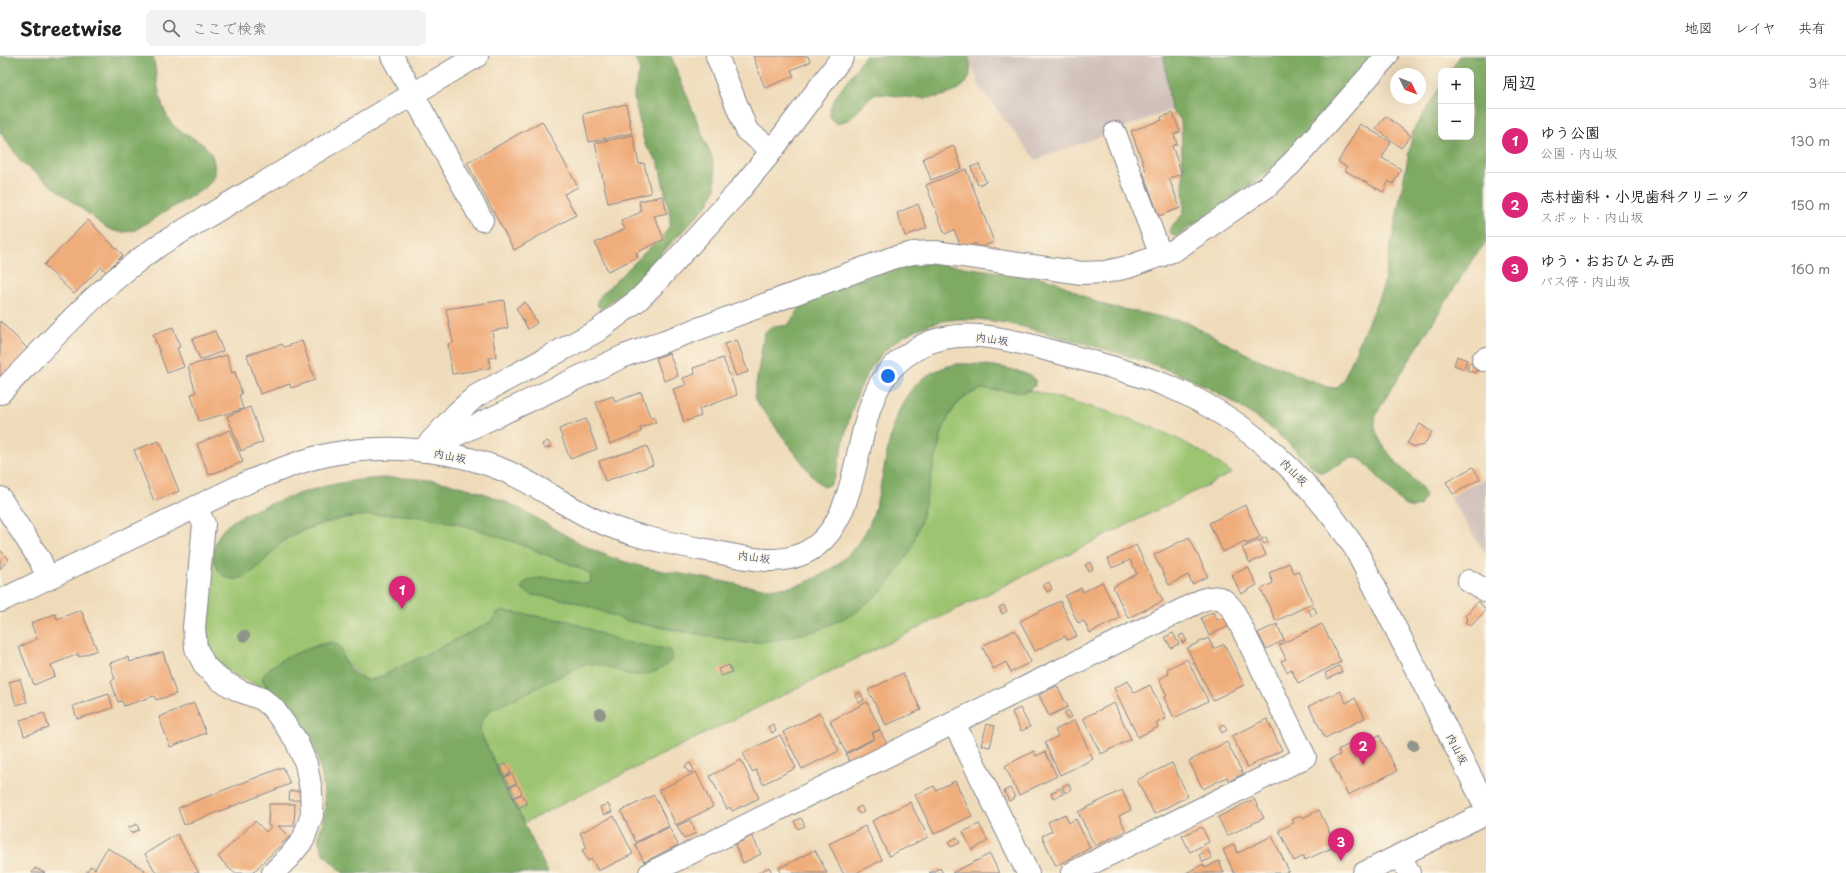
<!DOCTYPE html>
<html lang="ja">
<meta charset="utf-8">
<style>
:root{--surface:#fff;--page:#f2f2f2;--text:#222;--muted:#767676;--line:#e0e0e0;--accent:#db2777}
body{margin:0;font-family:"Playpen Sans","Klee One",sans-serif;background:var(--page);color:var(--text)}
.controls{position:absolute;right:12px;top:12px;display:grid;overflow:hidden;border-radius:8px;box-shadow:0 4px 16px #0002}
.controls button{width:36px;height:36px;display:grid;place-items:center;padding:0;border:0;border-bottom:1px solid var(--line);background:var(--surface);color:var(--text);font:20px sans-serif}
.compass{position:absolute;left:1390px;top:12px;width:36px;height:36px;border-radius:50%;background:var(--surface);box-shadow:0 4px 16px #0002;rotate:133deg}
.you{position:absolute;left:888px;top:320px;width:14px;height:14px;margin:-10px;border:3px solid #fff;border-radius:50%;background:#1a73e8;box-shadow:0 0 0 6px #1a73e833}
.badge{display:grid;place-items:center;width:26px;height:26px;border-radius:50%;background:var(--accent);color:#fff;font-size:13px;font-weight:700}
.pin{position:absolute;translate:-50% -33px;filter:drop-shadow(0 1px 2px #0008)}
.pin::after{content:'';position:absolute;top:21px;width:14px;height:12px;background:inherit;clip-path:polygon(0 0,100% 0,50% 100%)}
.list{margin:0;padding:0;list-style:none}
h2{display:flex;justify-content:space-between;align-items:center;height:52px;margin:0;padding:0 16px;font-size:17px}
h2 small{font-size:13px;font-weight:400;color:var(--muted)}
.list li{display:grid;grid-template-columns:26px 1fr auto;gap:12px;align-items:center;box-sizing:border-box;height:64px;padding:0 16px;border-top:1px solid var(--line)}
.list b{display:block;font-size:15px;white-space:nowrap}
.list p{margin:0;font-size:13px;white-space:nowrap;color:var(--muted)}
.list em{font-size:13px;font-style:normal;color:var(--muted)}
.icon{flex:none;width:22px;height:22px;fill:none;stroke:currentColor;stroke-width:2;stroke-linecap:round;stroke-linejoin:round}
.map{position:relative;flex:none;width:1486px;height:817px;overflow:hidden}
header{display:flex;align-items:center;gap:24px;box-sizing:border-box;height:56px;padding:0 20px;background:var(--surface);border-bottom:1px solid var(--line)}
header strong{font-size:19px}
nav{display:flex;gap:22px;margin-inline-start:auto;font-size:14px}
.search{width:280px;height:36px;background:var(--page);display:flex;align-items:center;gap:10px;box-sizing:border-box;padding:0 14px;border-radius:8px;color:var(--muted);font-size:15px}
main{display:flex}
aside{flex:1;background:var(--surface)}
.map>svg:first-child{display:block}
</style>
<header>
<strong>Streetwise</strong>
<div class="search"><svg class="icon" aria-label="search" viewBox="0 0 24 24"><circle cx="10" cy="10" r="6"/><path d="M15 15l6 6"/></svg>ここで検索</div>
<nav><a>地図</a><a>レイヤ</a><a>共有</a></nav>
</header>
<main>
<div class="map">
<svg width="1486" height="817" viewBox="0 0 1486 817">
<rect width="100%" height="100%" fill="#fcf5e5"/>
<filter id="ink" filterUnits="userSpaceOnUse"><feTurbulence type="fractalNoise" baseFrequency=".025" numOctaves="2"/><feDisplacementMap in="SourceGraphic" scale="8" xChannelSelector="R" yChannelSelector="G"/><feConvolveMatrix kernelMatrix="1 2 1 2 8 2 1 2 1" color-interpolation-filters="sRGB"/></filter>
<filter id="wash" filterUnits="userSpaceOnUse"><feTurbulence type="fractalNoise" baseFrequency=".012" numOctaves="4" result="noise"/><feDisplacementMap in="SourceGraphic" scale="16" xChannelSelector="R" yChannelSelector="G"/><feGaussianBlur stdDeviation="0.9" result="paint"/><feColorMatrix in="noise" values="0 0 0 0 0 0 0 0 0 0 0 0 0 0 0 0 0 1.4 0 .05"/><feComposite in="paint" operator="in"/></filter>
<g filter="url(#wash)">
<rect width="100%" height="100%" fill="#efdbba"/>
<g fill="#cfc0ba">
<polygon points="968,0 1164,0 1171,54 1036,104 981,33"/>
<polygon points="1486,422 1486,499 1450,441"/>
</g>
<path fill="#9dc571" stroke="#5c7a68" d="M981 333 1025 336 1030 334C1104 354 1170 369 1232 417L524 767 481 678 376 623 364 624 344 605 339 590 331 587 318 589 270 611 265 628 268 633C250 626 227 619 215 603 199 582 211 520 214 493V504H265C282 482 298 475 325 467 416 439 506 482 588 516L591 519V526L586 528 546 522 531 523 559 543 573 545 637 567 746 587 818 574 942 376C950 354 959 342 981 333Z"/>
<g fill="#7eaa63" stroke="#4c6c60">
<path d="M0 0H153C157 20 158 44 168 62 179 83 211 81 214 108 216 119 213 124 205 132L135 174C124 177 117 177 107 172L22 107 0 76Z"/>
<polygon points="634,0 671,0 712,102 715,117 715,133 708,148 628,233 603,252 598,251 597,245 601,239 665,177 670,169 670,160 660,113 658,106 645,89 634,42 634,36 640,15"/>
<path d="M865 0H968C972 9 972 21 964 29 946 45 919 43 897 40 890 39 882 37 875 39 859 47 856 65 836 68L830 61V52L835 42Z"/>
<polygon points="1164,0 1373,0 1285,100 1263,120 1177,180 1173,180 1170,176 1170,172 1183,158 1184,153 1181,66 1180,63 1171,54"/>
<path d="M1460 0H1486V187L1474 201 1380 351C1378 356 1375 361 1375 366 1374 389 1407 416 1422 432L1425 441 1420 450 1412 452 1404 449 1363 405C1347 394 1336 417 1319 416 1307 408 1298 396 1287 386 1266 367 1241 350 1216 336 1169 310 1118 297 1067 283 1033 273 986 259 951 264 925 267 898 280 880 300 851 333 846 380 835 421L831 428 823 431 813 421 758 348 755 342V335L764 278C770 267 778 271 788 269L804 246 811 242C851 228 892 208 934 207L1043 222 1055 225 1093 245 1108 250 1186 266 1253 301 1327 331 1336 332 1343 325 1383 231 1413 75 1441 29V81H1471V15H1450Z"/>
<path d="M957 308C978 307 1018 311 1035 323V330L1025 336 981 333 967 339 956 349 948 362 942 376 921 464 910 496 887 530 855 557 818 574 777 584 746 587 627 565 573 545 532 539 521 532C529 514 570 525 586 528L591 526V519C577 509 558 504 542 497 475 470 404 446 331 465 317 469 300 473 287 482 270 493 247 537 223 519 216 514 213 503 214 495 216 468 246 457 267 449 350 416 427 410 510 448 541 463 568 483 600 497 633 511 669 516 705 522 727 526 749 532 772 532 788 533 803 528 817 521 837 511 855 495 866 475 896 417 874 325 957 308Z"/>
<path d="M504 555 568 565 621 585 666 593 672 596 673 602C662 615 644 622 628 618 616 615 605 608 592 608 587 607 581 610 577 612L491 654C482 662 479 667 481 678L548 817H343C335 809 323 800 320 789 316 779 323 770 324 760 326 742 323 722 318 705 312 683 297 659 281 643 274 636 267 632 262 623 268 604 312 591 331 586L339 590C342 595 342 600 344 605 351 617 363 627 376 623L489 567 497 557Z"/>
</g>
<g id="blocks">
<g fill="#f0ad7c">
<polygon points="753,0 808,0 810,6 791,14 794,20 765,32"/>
<polygon points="626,48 632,77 589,86 583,58"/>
<polygon points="1173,57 1180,76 1174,78 1177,88 1172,90 1182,118 1169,122 1180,152 1159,160 1143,116 1146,115 1131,75 1162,64 1161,61"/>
<polygon points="1386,60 1411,80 1401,92 1376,72"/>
<polygon points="542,65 578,131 564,138 576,159 514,194 467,107"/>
<polygon points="1360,68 1391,86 1382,102 1401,113 1393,128 1389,125 1383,136 1344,114 1347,111 1338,106"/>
<polygon points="633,79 639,108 644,107 651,137 608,147 595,87"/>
<polygon points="954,90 962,112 931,124 923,102"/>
<polygon points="979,108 986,126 978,129 971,111"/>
<polygon points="966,113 994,186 978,192 976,187 962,193 954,174 945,178 926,129"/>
<polygon points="663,140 667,157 654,160 664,183 636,197 638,201 608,215 595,187 625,173 621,165 641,156 639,145"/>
<polygon points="918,148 927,172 905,180 897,157"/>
<polygon points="88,164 123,199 106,216 101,211 74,238 44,209"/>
<polygon points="504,244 508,272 492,275 496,301 489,302 490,312 452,318 448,288 453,287 446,253"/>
<polygon points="525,246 537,267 528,273 516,252"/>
<polygon points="0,265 29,294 0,323"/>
<polygon points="173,271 180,291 177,292 184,311 167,317 153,278"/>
<polygon points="215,275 223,295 200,304 192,283"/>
<polygon points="737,284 748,316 736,320 724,288"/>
<polygon points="302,285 315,324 291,332 290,328 260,338 247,299 282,288 284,291"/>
<polygon points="669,297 678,320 664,325 656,302"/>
<polygon points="227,299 232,317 235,316 242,338 239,339 243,353 199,365 191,338 196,337 188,310"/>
<polygon points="1457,300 1467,304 1464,313 1454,309"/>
<polygon points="723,302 737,339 699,353 701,360 684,366 673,333 686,329 683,322 695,318 693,312"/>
<polygon points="1469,307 1478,310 1475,317 1467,314"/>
<polygon points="641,336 650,361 653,360 656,366 640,372 641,376 610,388 596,346 613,340 615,346"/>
<polygon points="250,351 263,386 241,395 227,360"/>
<polygon points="586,363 597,393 570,403 559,373"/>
<polygon points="1420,368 1432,376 1424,389 1414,391 1407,387"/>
<polygon points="230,374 243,406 209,419 197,388"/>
<polygon points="159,385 179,435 154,445 134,394"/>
<polygon points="548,385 551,391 544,393 542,388"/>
<polygon points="647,390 653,409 605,425 599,405"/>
<polygon points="1473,411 1480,423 1453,438 1446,426"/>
<polygon points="1245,449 1260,481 1246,488 1245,485 1223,496 1209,467"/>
<polygon points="1189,481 1208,520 1192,528 1188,519 1169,529 1154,499"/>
<polygon points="1266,481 1268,486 1264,488 1261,483"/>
<polygon points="1259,484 1266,499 1250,507 1242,492"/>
<polygon points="1136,489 1163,545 1128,562 1113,531 1137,518 1130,504 1112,512 1108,503"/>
<polygon points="0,494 9,503 0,513"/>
<polygon points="1090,506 1093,513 1089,515 1085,509"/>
<polygon points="1289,507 1294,517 1298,515 1313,547 1276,565 1261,533 1273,527 1269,517"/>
<polygon points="1248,511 1257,529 1241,538 1232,519"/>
<polygon points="1049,526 1052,533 1047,536 1043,529"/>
<polygon points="1102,526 1120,562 1090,577 1084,565 1078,567 1065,540 1081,532 1083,536"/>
<polygon points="1060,545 1077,580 1067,584 1065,580 1035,595 1020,565"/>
<polygon points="1478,545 1486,554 1471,570 1465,566 1468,563 1465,560"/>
<polygon points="1004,549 1007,555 1002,558 999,551"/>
<polygon points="1314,551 1317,557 1312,560 1308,554"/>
<polygon points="81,554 97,594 79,601 78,598 51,609 55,620 34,629 19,591 37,583 31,567 55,558 57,563"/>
<polygon points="1213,556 1217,564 1224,561 1229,570 1209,580 1201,562"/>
<polygon points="1277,568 1284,584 1266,593 1258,577"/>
<polygon points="1322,568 1341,606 1298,627 1291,613 1287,616 1281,605 1286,603 1279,589"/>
<polygon points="1015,574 1031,606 1011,616 1006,606 993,613 982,590"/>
<polygon points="1173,577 1179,588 1171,592 1165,581"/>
<polygon points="1183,578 1187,585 1182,587 1179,580"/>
<polygon points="1208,582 1214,593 1224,588 1244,629 1213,644 1187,592"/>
<polygon points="163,596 176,638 156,644 154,640 124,650 122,645 118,646 111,625 115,623 110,607 128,601 130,606"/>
<polygon points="1187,603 1208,645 1174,662 1164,641 1167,640 1159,623 1169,618 1167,613"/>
<polygon points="729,609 732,616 721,620 718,613"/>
<polygon points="1339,610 1342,616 1328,623 1325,617"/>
<polygon points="903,617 921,654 886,669 868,634"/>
<polygon points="20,623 27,646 16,649 9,626"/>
<polygon points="1128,625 1134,637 1150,629 1166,663 1156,667 1158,671 1138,681 1114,632"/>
<polygon points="1057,630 1068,651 1049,660 1039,639"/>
<polygon points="1340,635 1346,647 1355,642 1365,662 1325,682 1309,650"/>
<polygon points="860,636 864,644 859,647 855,639"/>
<polygon points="109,638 113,652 77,663 73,650"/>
<polygon points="867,646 880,673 872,677 874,682 846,697 830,665"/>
<polygon points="194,647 206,677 170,691 159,661"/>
<polygon points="1114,647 1131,683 1101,698 1083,662"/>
<polygon points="1020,652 1030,671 1021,675 1012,656"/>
<polygon points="1068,654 1072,661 1067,663 1064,657"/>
<polygon points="44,657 49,672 24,680 20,664"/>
<polygon points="820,657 839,695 802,713 783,676"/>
<polygon points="1267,663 1282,694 1247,711 1232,680"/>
<polygon points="1075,664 1093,703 1060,719 1045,687 1058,680 1055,674"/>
<polygon points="773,668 776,675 772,677 768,671"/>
<polygon points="987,668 995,670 990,691 981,689"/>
<polygon points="1224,668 1227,674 1222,677 1219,671"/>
<polygon points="880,674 887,688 850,706 846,698 875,683 873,678"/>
<polygon points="1372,677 1374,682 1379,679 1397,715 1348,739 1330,703 1340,699 1338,694"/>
<polygon points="780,679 796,712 763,728 756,714 752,716 743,697"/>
<polygon points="1227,686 1243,718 1229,725 1227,721 1203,733 1189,705"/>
<polygon points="1034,695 1036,700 1045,696 1057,720 1019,739 1005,710"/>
<polygon points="741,704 759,742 732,755 730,751 727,753 710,720"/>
<polygon points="506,707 511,717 503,721 498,711"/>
<polygon points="690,707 694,714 689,717 685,710"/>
<polygon points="1172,707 1188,740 1154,758 1137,724"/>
<polygon points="283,711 290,728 184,769 178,752"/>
<polygon points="696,716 713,751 676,769 659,734"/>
<polygon points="512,718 516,727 508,731 503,722"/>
<polygon points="955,725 972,760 934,778 915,739 934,730 936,734"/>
<polygon points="1068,727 1072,733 1065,737 1062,731"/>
<polygon points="517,728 522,737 513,742 508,732"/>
<polygon points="1010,732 1015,742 1009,745 1004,735"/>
<polygon points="1060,732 1063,738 1053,742 1051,737"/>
<polygon points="1122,734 1131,754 1119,760 1126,775 1095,790 1078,756"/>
<polygon points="290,735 300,735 300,744 289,744"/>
<polygon points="522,738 527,748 518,752 513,742"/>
<polygon points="654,739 669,770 636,786 621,755"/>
<polygon points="1254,743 1264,762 1227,780 1218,761"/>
<polygon points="910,746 928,781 889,800 872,765"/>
<polygon points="269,748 295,748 294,770 278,770 289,781 252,817 234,817 218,801 255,765 266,776 272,770 268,770"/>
<polygon points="608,748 612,756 604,759 600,751"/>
<polygon points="861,750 864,756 859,758 856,753"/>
<polygon points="1319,754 1336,790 1305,804 1304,800 1294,805 1279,774 1294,767 1292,764 1302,759 1303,762"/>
<polygon points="1065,758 1069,767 1076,763 1090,792 1056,810 1042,780 1052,775 1048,766"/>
<polygon points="614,760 633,798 598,815 592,803 588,805 582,794 587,792 580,777"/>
<polygon points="801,762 805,770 798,773 794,765"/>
<polygon points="690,764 696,777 684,783 677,770"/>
<polygon points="137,768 139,774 131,777 128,772"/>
<polygon points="979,768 988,785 972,794 963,776"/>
<polygon points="865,770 882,804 856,817 843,817 829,788"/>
<polygon points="669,771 678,789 644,806 635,788"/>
<polygon points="1202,771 1209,786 1190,796 1182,780"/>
<polygon points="177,778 199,817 156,817 145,798"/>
<polygon points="752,780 761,798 743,807 735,789"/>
<polygon points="1272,780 1289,815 1284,817 1234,817 1223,794 1234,788 1238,797"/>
<polygon points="957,781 960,787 951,791 948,786"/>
<polygon points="107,792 145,814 143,817 86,817 91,810 95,813"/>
<polygon points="815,794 827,817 781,817 779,812"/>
<polygon points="1208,794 1212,802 1203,806 1199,799"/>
<polygon points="990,798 999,817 952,817"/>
<polygon points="1219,805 1224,817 1186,817 1203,808 1205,812"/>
<polygon points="769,811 772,817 758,817"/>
<polygon points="35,812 45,817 32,817"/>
<polygon points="940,812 943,817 929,817"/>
</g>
</g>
</g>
<g filter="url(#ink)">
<use href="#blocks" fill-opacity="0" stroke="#85858c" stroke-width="1"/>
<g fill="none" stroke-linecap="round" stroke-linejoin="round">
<g stroke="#85858c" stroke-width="24">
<g id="street">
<polyline points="392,0 482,164"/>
<polyline points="717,0 747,75 772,94"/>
<polyline points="1115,77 1161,200"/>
<polyline points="1483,304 1486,302"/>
<path d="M0 337C51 285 100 229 161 188L477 0"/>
<polyline points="422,395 624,300 892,202 913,197 935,196 1082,217 1105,216 1128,211 1175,194 1269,129 1292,107 1387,0"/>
<polyline points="0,442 40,504 48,523"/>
<polyline points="196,451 204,468 194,571 196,592 205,610 220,624 240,635 262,643 273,652 296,684 306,708 311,734 312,759 303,784 289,801 273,817"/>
<polyline points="1469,525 1486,535"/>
<polyline points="1400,799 1409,817"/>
<path d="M650 817 1202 544C1218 539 1223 541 1233 554L1305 701 1072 817"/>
</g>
</g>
<g stroke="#85858c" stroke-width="24">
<g id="secondary">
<polyline points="422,395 456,358 476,340 597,275 638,244 656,226 738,136 767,101 843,0"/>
<path d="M0 545 248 426C271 417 294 407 318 401 378 387 446 391 503 414 534 427 561 447 591 462 626 479 663 486 701 493 724 497 750 505 774 504 858 501 850 397 874 341 882 320 898 303 918 292 957 269 1008 283 1048 294 1089 305 1131 315 1170 331 1250 365 1307 421 1355 492L1486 751"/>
<polyline points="954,667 1028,817"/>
<polyline points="1364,817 1486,757"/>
</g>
</g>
<use href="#street" stroke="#fff" stroke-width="22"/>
<use href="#secondary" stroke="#fff" stroke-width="22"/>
</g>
<g fill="#90958b">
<circle cx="244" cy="580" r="6"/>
<circle cx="600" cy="658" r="6"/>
<circle cx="1413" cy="689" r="6"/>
</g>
</g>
<g text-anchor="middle" stroke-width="3" stroke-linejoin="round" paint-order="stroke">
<g font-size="11" fill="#1b2f5e" stroke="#fcf5e5">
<text transform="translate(992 283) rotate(8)" y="4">内山坂</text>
<text transform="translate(450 400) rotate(11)" y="4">内山坂</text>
<text transform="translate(1294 416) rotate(45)" y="4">内山坂</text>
<text transform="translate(754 501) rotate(7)" y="4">内山坂</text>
<text transform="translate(1457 693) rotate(63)" y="4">内山坂</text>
</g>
</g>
</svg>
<div class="controls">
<button>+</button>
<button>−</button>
</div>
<svg class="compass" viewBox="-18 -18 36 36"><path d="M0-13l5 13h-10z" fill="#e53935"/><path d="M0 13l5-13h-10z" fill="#767676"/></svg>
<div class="you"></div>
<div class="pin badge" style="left:402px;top:553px">1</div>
<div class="pin badge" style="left:1363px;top:709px">2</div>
<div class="pin badge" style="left:1341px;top:805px">3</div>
</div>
<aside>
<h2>周辺<small>3件</small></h2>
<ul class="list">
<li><span class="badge">1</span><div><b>ゆう公園</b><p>公園 · 内山坂</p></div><em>130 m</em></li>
<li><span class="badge">2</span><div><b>志村歯科・小児歯科クリニック</b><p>スポット · 内山坂</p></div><em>150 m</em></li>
<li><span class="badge">3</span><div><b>ゆう・おおひとみ西</b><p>バス停 · 内山坂</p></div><em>160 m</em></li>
</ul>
</aside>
</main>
